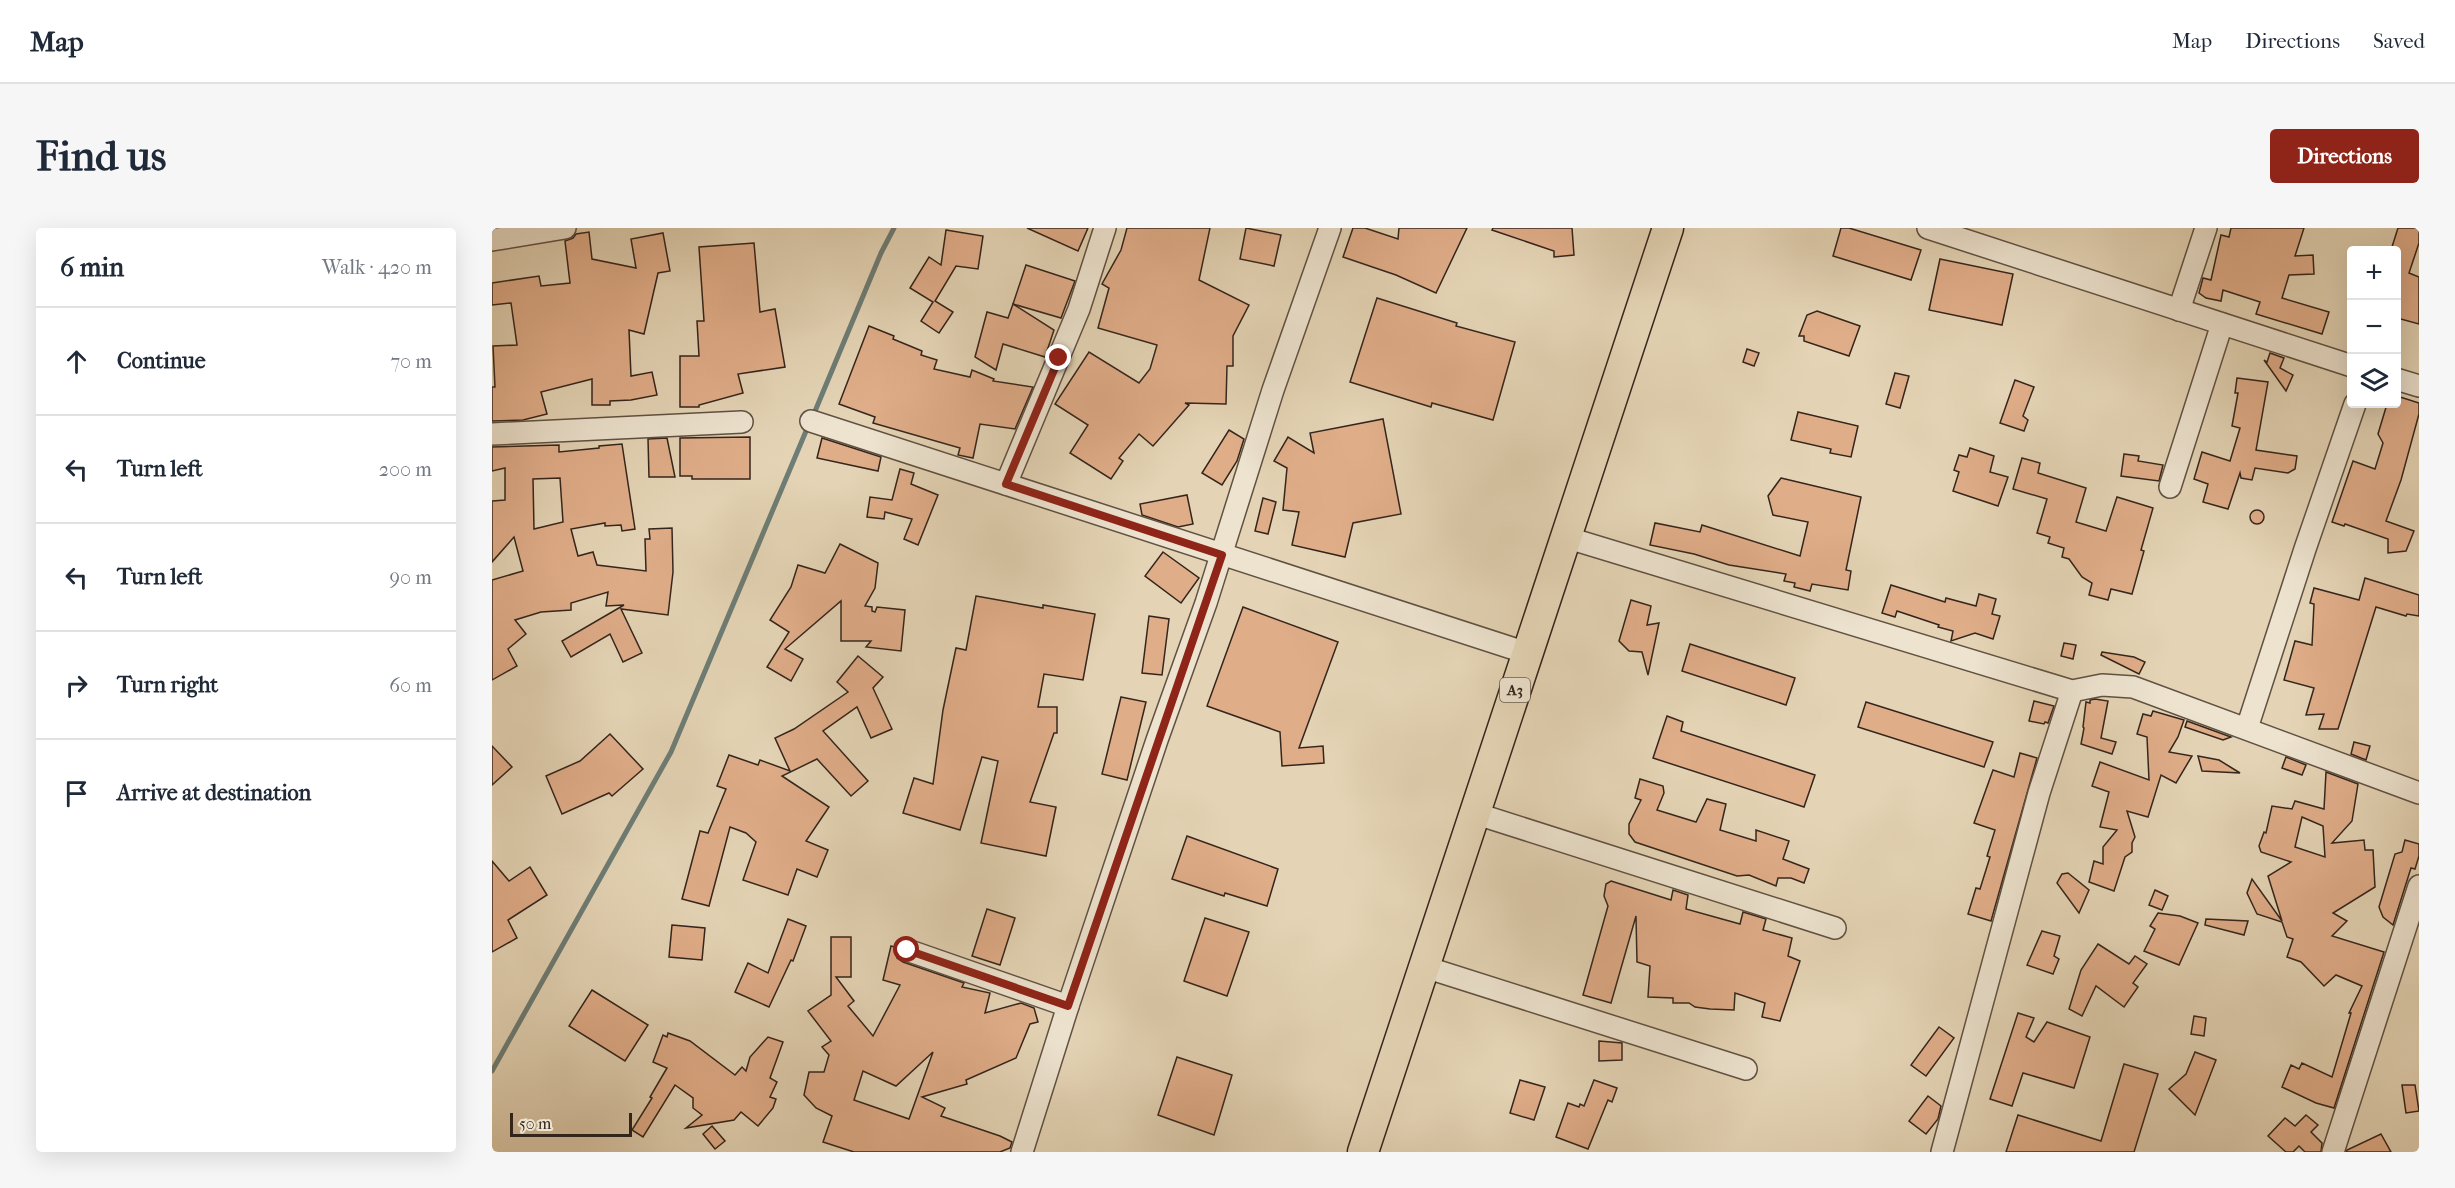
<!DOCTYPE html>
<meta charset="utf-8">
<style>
:root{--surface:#fff;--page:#f6f6f7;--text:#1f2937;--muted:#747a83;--line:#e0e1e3;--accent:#8f2418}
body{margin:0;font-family:"IM FELL French Canon",serif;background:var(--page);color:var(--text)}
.controls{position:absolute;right:18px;top:18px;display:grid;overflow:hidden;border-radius:6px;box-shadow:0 6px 24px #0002}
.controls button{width:54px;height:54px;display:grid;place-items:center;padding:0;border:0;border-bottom:2px solid var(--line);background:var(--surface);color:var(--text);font:30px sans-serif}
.scale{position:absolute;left:18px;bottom:15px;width:122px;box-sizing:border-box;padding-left:6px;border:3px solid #34251c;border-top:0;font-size:16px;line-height:21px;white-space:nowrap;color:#34251c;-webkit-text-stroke:4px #ede3cf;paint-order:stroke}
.stop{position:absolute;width:18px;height:18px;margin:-14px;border:4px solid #8f2418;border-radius:50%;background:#fff}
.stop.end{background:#8f2418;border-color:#fff;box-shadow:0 2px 6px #0008}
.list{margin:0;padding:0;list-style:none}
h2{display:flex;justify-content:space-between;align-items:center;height:78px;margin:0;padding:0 24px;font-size:26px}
h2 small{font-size:20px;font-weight:400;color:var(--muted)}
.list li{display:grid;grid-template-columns:39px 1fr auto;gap:18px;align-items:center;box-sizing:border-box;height:108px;padding:0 24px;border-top:2px solid var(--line)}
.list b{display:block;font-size:22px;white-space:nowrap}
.list em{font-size:20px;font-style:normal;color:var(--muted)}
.icon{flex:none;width:33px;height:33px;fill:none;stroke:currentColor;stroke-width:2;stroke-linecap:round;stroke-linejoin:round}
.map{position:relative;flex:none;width:1927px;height:924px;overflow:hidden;border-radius:6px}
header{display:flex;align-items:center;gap:36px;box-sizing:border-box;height:84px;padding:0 30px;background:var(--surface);border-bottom:2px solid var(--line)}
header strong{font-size:28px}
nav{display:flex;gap:33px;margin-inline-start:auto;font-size:21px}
.intro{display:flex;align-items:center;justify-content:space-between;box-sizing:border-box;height:144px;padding:0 36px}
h1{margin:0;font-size:42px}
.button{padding:15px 27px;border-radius:6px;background:var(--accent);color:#fff;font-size:21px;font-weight:700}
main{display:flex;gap:36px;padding:0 36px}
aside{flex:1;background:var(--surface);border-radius:6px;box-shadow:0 6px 24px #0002}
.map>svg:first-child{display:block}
</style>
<header>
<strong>Map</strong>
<nav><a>Map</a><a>Directions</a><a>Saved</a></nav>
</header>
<div class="intro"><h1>Find us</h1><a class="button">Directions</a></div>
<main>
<aside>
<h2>6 min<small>Walk · 420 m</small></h2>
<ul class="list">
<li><svg class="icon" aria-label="ahead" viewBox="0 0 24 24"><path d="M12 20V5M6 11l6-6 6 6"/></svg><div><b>Continue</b></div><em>70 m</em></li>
<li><svg class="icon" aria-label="left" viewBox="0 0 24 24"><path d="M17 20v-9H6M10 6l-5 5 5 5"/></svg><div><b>Turn left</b></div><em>200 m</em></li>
<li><svg class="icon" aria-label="left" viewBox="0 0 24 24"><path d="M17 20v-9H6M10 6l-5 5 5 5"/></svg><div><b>Turn left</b></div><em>90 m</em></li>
<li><svg class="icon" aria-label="right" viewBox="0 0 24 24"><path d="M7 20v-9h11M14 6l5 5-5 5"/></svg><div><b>Turn right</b></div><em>60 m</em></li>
<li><svg class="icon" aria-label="arrive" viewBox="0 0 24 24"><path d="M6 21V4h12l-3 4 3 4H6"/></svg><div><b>Arrive at destination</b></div></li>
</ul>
</aside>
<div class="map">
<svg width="1927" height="924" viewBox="0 0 1927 924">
<rect width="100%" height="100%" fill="#e4d4b5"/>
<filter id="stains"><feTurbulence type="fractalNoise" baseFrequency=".00333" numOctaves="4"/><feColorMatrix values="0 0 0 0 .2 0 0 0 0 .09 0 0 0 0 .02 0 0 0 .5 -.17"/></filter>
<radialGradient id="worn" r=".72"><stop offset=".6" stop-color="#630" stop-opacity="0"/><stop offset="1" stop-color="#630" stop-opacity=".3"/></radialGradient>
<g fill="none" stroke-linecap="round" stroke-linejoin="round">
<g stroke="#6e7d75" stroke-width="5">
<polyline points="321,188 389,25 402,0"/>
<polyline points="0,843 179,524 317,196"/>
</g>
</g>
<g fill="#e0ad89" stroke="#34251c" stroke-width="1.5" fill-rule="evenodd">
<polygon points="535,0 596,0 586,23"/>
<polygon points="635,0 718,0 707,52 757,77 741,108 741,138 735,138 734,176 693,175 697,177 661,218 647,206 627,230 631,233 619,251 578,225 596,197 563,176 597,124 647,155 658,141 665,117 606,100 617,60 610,56 629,22"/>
<polygon points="754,0 789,7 782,38 748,31"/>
<polygon points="861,0 873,0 906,11 907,0 975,0 944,65 904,47 851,29"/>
<polygon points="1001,0 1080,0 1082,27 1062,29 1062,23 1000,2"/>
<polygon points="1349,0 1357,0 1429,22 1419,52 1341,28"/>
<polygon points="1739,0 1812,0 1803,28 1821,27 1822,46 1797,47 1790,70 1837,84 1830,106 1764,86 1768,74 1731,62 1729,73 1714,70 1707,65 1711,50 1719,52 1729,7 1737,9"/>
<polygon points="1906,0 1927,0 1927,15 1917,45 1927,49 1927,96 1905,90 1905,22 1899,22"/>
<polygon points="454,2 491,8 486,41 464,38 443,73 461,84 447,105 429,93 441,74 418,60 437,29 449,37"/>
<polygon points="97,4 100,31 144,40 139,11 171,5 178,43 166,45 152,106 137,102 139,148 160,144 165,167 139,172 118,173 118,177 100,177 100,151 49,164 55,186 31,192 0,193 0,159 3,159 1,118 25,117 19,75 0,77 0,55 47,48 49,58 78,55 73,13 81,10 84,6"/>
<polygon points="262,15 268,84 283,81 293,139 246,146 251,165 207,177 207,179 188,179 188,128 207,128 205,93 212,93 207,19"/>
<polygon points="1448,31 1521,46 1510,97 1437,82"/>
<polygon points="534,37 583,53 569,90 521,76"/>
<polygon points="885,70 965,95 964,98 1023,114 1001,192 940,175 939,179 858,154"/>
<polygon points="521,76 562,102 553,129 511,116 504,142 483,129 495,84 516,90"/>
<polygon points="1325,83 1368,98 1357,128 1312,113 1312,108 1307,108 1315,87"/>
<polygon points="377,98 402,108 401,111 430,123 429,127 445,132 442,141 478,149 480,142 502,151 501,153 541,159 523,201 488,196 481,230 466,227 468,220 381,195 383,189 347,176"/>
<polygon points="1255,121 1267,125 1262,138 1251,134"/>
<polygon points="1778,125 1792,130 1788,140 1801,147 1794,163 1772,132 1775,134"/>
<polygon points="1403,145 1417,148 1408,180 1394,176"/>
<polygon points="1745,150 1776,154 1764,222 1805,228 1803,241 1796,245 1763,240 1760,252 1749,250 1748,245 1736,281 1711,274 1716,256 1702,251 1710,224 1738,233 1748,200 1740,198 1746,165 1743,165"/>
<polygon points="1523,152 1542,159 1531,188 1536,192 1532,203 1508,195"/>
<polygon points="1905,168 1927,175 1927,186 1909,252 1894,293 1922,303 1914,323 1896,325 1896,311 1853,296 1852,298 1840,294 1861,233 1883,241 1891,215 1886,206 1895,176 1905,176"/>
<polygon points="1306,184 1366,198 1359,229 1338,225 1339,221 1299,212"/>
<polygon points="891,191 909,286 861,295 853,329 800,317 807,284 791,282 795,240 782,233 796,209 822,225 818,205"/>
<polygon points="737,202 752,211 745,233 730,257 710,245"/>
<polygon points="258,209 258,251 200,251 200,248 188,248 188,210"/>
<polygon points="175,210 183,249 157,249 156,211"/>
<polygon points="330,210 389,229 386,243 325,230"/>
<path d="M130 216 143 301 130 303 129 297 113 298V295L79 301 86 328 101 324 105 337 154 343 153 311H158L157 301 180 300 181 344 176 387 129 381 150 425 131 434 118 406 79 429 70 413 132 377 114 378 116 364 79 375V382L49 384 23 392 34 406 16 421 25 438 0 452V352L31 343 22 309 0 334V273L13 272V240L0 243V219L67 217V224L107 220V218ZM68 250 71 294 42 301 41 251Z"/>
<polygon points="1478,220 1502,228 1498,244 1516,249 1506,278 1461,263 1467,244 1462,242 1467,227 1475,229"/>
<polygon points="1632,226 1647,228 1646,233 1671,237 1667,253 1629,248"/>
<polygon points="1530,230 1548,235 1546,245 1594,260 1584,294 1614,303 1625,269 1661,280 1649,322 1652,323 1640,366 1619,361 1616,372 1597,367 1600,355 1590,349 1577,331 1570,329 1572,320 1556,315 1558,309 1545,305 1555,271 1521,261"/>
<polygon points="408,241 422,245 419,256 446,267 426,317 412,311 420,291 393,284 392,291 375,289 378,269 400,272"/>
<polygon points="1289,250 1369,269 1354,342 1359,343 1356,362 1320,356 1318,363 1302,359 1303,355 1292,353 1294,346 1237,337 1202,326 1158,317 1163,295 1208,304 1210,297 1308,328 1316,294 1281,287 1276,268"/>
<polygon points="695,267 701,296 686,299 650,287 648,276"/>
<polygon points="771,270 784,274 776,306 763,303"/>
<circle cx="1765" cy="289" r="7"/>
<polygon points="348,316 386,335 383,360 373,378 380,379 380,383 383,384 385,379 413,382 409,423 374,419 379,413 349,413 349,373 293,421 311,431 299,453 275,439 297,404 278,392 299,359 306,337 333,345"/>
<polygon points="671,324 707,350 689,375 653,348"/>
<polygon points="1873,350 1927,367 1927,388 1915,386 1914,388 1884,379 1846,501 1827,501 1832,486 1814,487 1822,460 1792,452 1803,413 1820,417 1822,376 1818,375 1822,360 1867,372"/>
<polygon points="1399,357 1453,374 1454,370 1484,378 1487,366 1504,371 1500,386 1508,388 1501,411 1483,405 1459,413 1461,403 1446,399 1447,397 1405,383 1403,389 1390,385"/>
<polygon points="484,368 551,380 551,377 603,386 591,452 552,446 546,479 565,479 565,505 562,505 538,574 564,579 554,628 489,615 506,533 490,529 468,602 411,585 422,550 441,556 451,482 464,420 474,422"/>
<polygon points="1139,372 1159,378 1155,397 1167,395 1156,447 1150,424 1137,423 1127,413"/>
<polygon points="751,379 846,414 807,520 831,518 832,535 790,538 788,504 715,478"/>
<polygon points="657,388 677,391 670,447 650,445"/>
<polygon points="1572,415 1584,417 1581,431 1569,428"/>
<polygon points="1198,416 1303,450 1294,477 1190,443"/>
<polygon points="1610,424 1642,429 1653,434 1647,446 1609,427"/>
<polygon points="366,428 391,449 381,460 400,501 379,510 365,479 331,503 376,553 359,568 325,531 290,548 337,579 314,613 336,622 325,649 305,641 296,667 251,652 264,614 254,605 238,599 217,678 190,671 208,603 216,605 234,561 225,558 237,527 266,537 268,532 298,543 283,510 302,501 356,464 345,454"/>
<polygon points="629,469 654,474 635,552 610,546"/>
<polygon points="1603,471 1616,473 1609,510 1624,514 1620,526 1589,516 1592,500 1591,499 1594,474 1598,475 1598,472"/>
<polygon points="1542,473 1562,478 1556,495 1553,494 1552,496 1537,493"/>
<polygon points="1374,474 1501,514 1492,539 1366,499"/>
<polygon points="1661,483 1692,492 1686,509 1677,524 1700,528 1684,555 1669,547 1656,589 1635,583 1643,609 1640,615 1640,624 1633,629 1622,663 1597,654 1602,633 1611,636 1611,619 1625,602 1608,599 1617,564 1600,558 1608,534 1657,552 1655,509 1645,506 1651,486 1659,488"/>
<polygon points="1175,488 1191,494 1189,503 1323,547 1312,579 1161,530"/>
<polygon points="1695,493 1739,509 1731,512 1693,499"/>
<polygon points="118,506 151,541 120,568 117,565 70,586 54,548 88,533"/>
<polygon points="1862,514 1878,518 1874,532 1859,526"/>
<polygon points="0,518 20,539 0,557"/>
<polygon points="1528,525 1545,530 1499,693 1476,686 1484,660 1488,661 1498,629 1495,628 1503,602 1482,595 1501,542 1522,549"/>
<polygon points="1706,528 1727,532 1748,545 1710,543"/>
<polygon points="1794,529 1814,537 1810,547 1790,540"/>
<path d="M1834 544 1866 556 1860 593 1840 615 1872 612 1873 622H1881L1883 659 1841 685 1855 693 1840 708 1892 724 1842 880 1824 875 1790 859 1799 837 1807 841 1810 835 1840 849 1859 785H1857L1870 758 1844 747 1832 758 1809 734 1795 729 1801 711 1795 709 1790 694 1765 686 1755 665 1760 651 1790 693 1776 648 1799 634 1769 624 1767 618 1772 604 1774 605 1780 578 1800 581 1803 573 1832 581ZM1810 589 1831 598 1833 629 1803 619Z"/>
<polygon points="1148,551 1171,558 1172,565 1165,582 1204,594 1215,571 1234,576 1228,602 1264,613 1264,602 1297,613 1291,631 1317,641 1312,655 1299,650 1286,650 1284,658 1257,647 1245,648 1143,614 1137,606 1137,596 1149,572 1143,570"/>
<polygon points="695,608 786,641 775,678 733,665 732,668 680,651"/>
<polygon points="1913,612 1927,616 1927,628 1923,641 1919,640 1901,697 1891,689 1887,679 1903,626 1910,624"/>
<polygon points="0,633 17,653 38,639 55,667 16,692 25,710 0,724"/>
<polygon points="1576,645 1597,662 1587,685 1565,655 1570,646"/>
<polygon points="1119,653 1179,672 1181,662 1196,667 1194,681 1248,696 1251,684 1274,691 1271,702 1300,710 1296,728 1308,733 1288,793 1270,789 1273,775 1243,765 1242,782 1218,781 1203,779 1197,775 1181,775 1181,770 1156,769 1158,738 1145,734 1144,688 1119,775 1091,767 1116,678 1112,668 1114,656"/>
<polygon points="1663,662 1676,668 1670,682 1657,677"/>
<polygon points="495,681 523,690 508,737 480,728"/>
<polygon points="1666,685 1688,688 1706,695 1687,737 1652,723 1663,701 1658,698"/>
<polygon points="713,690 757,704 735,768 692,753"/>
<polygon points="296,691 314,698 301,733 299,732 277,779 243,764 256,735 276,745"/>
<polygon points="1714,691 1756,693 1752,707 1713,697"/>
<polygon points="180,697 213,700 210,732 177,729"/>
<polygon points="1550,703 1568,708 1562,728 1567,731 1561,746 1535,737"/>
<path d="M339 709H359V749H344L362 773 356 778 381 808 408 757 391 752 399 718 403 719 405 730 411 734 472 755 470 759 498 765 493 785 529 775 542 780 546 794 538 796 524 830 474 852 475 856 430 869 453 880 449 888 508 908 520 914 518 920 508 924H362L331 914 340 888 324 880 312 867 317 844H332L337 827 330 819 339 813 316 783 339 767ZM441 824 417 891 362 872 371 843 404 858Z"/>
<polygon points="1606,716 1637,736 1643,728 1655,736 1641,755 1646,759 1632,779 1604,758 1590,788 1577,781 1589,742"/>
<polygon points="100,762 156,797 133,833 77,798"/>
<polygon points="1526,785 1542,790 1534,809 1542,814 1555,794 1598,809 1582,860 1531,845 1520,878 1498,871"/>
<polygon points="1702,788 1714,790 1712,808 1699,806"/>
<polygon points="1447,799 1462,810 1434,848 1419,837"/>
<polygon points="176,805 198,813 243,847 250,839 254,843 258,829 276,809 291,814 278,850 285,854 278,869 284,871 281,880 266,898 249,884 242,892 194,900 210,887 201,880 201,870 183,857 151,909 140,902 160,870 158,869 175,840 161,834 171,807 175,809"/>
<polygon points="1107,813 1130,815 1130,832 1107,833"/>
<polygon points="1703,824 1724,832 1703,887 1677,861 1694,846"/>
<polygon points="685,829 740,847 722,907 666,887"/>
<polygon points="1632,836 1666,846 1642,924 1514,924 1526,887 1609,913"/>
<polygon points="1028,852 1053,859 1042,892 1018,885"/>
<polygon points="1102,852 1125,860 1120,874 1116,872 1096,921 1064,909 1076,875 1087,879 1088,876 1092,878"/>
<polygon points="1910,857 1923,857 1927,883 1914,885"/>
<polygon points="1436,868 1449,878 1446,891 1434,906 1417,893"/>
<polygon points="1814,887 1826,897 1819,904 1830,915 1829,924 1813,924 1807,918 1801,924 1794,924 1776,908 1793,890 1803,898"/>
<polygon points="220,898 233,913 223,921 211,906"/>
<polygon points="1889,906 1899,924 1854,924 1855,922"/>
</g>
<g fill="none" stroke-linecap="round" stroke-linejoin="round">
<g stroke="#605142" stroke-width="24">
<g id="minor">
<polyline points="1436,0 1860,138"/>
<polyline points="0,12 73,0"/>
<polyline points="1687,82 1714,0"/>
<polyline points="1904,151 1927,158"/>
<polyline points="319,193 1035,425"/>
<polyline points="0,206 250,194"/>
<polyline points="514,256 587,81 613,0"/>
<polyline points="1678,259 1730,96"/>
<polyline points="1073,309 1580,463 1610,457 1641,459 1927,565"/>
<polyline points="1755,500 1813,321 1863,176"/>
<polyline points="982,585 1343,700"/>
<polyline points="415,722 576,778"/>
<polyline points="933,739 1254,841"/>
<polyline points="530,924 576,778 665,512 714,375 781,162 838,0"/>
<polyline points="1450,924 1547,565 1580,463"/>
<polyline points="1841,924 1927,658"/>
</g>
</g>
<g stroke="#34251c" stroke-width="33">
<polyline id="highway" points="871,924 1176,0"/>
</g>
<use href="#minor" stroke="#ede3cf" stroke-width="21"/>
<use href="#highway" stroke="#e4d4b5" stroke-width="30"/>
</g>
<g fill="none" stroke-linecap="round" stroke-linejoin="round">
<polyline stroke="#8f2418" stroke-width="8" points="415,722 576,778 730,327 514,256 567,130"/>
</g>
<g text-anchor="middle" stroke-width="4.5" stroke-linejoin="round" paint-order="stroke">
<rect fill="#ede3cf" stroke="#6c5e52" stroke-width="1.5" x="1008" y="450" width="30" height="24" rx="4.5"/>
<g font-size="15" font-weight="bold" fill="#34251c">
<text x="1023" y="467">A3</text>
</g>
</g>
<rect width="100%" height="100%" filter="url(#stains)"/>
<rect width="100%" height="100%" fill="url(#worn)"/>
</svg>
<div class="controls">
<button>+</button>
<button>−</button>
<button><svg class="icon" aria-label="layers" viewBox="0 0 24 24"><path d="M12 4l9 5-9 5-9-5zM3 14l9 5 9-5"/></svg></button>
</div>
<div class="scale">50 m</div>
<div class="stop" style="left:415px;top:722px"></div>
<div class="stop end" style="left:567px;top:130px"></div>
</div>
</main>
